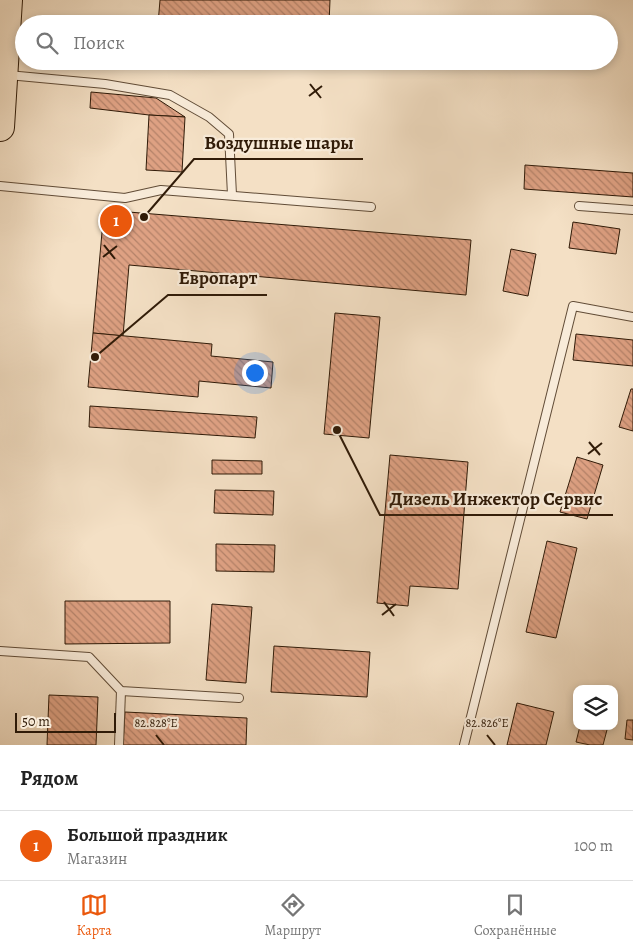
<!DOCTYPE html>
<html lang="ru">
<meta charset="utf-8">
<style>
:root{--surface:#fff;--page:#f6f6f6;--text:#222;--muted:#767676;--line:#e0e0e0;--accent:#ea580c}
body{margin:0;font-family:Alegreya,serif;background:var(--page);color:var(--text)}
.controls{position:absolute;right:15px;bottom:15px;display:grid;overflow:hidden;border-radius:10px;box-shadow:0 2px 8px #0003}
.controls button{width:45px;height:45px;display:grid;place-items:center;padding:0;border:0;border-bottom:1px solid var(--line);background:var(--surface);color:var(--text);font:25px sans-serif}
.scale{position:absolute;left:15px;bottom:12px;width:101px;box-sizing:border-box;padding-left:5px;border:2px solid #301b08;border-top:0;font-size:14px;line-height:18px;white-space:nowrap;color:#301b08;-webkit-text-stroke:4px #f8ebd9;paint-order:stroke}
.you{position:absolute;left:254px;top:372px;width:18px;height:18px;margin:-12px;border:4px solid #fff;border-radius:50%;background:#1a73e8;box-shadow:0 0 0 8px #1a73e833}
.badge{display:grid;place-items:center;width:32px;height:32px;border-radius:50%;background:var(--accent);color:#fff;font-size:16px;font-weight:700}
.pin{position:absolute;translate:-50% -50%;border:2px solid #fff;box-shadow:0 1px 5px #0006}
.list{margin:0;padding:0;list-style:none}
h2{display:flex;justify-content:space-between;align-items:center;height:65px;margin:0;padding:0 20px;font-size:21px}
h2 small{font-size:16px;font-weight:400;color:var(--muted)}
.list li{display:grid;grid-template-columns:32px 1fr auto;gap:15px;align-items:center;box-sizing:border-box;height:70px;padding:0 20px;border-top:1px solid var(--line)}
.list b{display:block;font-size:19px;white-space:nowrap}
.list p{margin:0;font-size:16px;white-space:nowrap;color:var(--muted)}
.list em{font-size:16px;font-style:normal;color:var(--muted)}
.icon{flex:none;width:28px;height:28px;fill:none;stroke:currentColor;stroke-width:2;stroke-linecap:round;stroke-linejoin:round}
.map{position:relative;flex:none;width:633px;height:745px;overflow:hidden}
.search{position:absolute;background:var(--surface);box-shadow:0 2px 8px #0003;left:15px;right:15px;top:15px;height:55px;display:flex;align-items:center;gap:12px;box-sizing:border-box;padding:0 18px;border-radius:28px;color:var(--muted);font-size:19px}
.sheet{height:135px;background:var(--surface)}
nav{display:flex;justify-content:space-around;align-items:center;box-sizing:border-box;height:70px;border-top:1px solid var(--line);background:var(--surface);font-size:14px;color:var(--muted)}
nav a{display:grid;justify-items:center;gap:2px}
nav .on{color:var(--accent)}
.map>svg:first-child{display:block}
</style>
<div class="map">
<svg width="633" height="745" viewBox="0 0 633 745">
<defs>
<pattern id="building-back-hatch" width="6" height="6" patternUnits="userSpaceOnUse" patternTransform="scale(1.25)"><rect width="6" height="6" fill="#dea183"/><path d="M-1 5l2 2M0 0l6 6M5-1l2 2" fill="none" stroke="#b48269"/></pattern>
</defs>
<rect width="100%" height="100%" fill="#f4e0c5"/>
<filter id="stains"><feTurbulence type="fractalNoise" baseFrequency=".004" numOctaves="4"/><feColorMatrix values="0 0 0 0 .2 0 0 0 0 .09 0 0 0 0 .02 0 0 0 .5 -.17"/></filter>
<radialGradient id="worn" r=".72"><stop offset=".6" stop-color="#630" stop-opacity="0"/><stop offset="1" stop-color="#630" stop-opacity=".3"/></radialGradient>
<g fill="url(#building-back-hatch)" stroke="#301b08">
<polygon points="160,0 330,0 329,24 158,24"/>
<polygon points="91,92 156,98 185,117 149,115 90,108"/>
<polygon points="149,115 185,117 182,172 146,170"/>
<polygon points="525,165 633,173 633,197 524,189"/>
<polygon points="104,210 471,240 466,295 129,265 123,336 93,333"/>
<polygon points="573,222 620,229 616,254 569,248"/>
<polygon points="511,249 536,254 528,296 503,291"/>
<polygon points="335,313 380,317 369,438 324,434"/>
<polygon points="93,333 212,344 211,356 273,362 271,388 199,381 198,397 88,387"/>
<polygon points="576,334 633,340 633,366 573,360"/>
<polygon points="631,389 633,389 633,431 619,427"/>
<polygon points="90,406 257,417 255,438 89,427"/>
<polygon points="390,455 468,462 458,589 410,586 408,606 377,603"/>
<polygon points="577,457 603,465 587,519 560,512"/>
<polygon points="212,460 262,461 262,474 212,474"/>
<polygon points="215,490 274,491 273,515 214,513"/>
<polygon points="547,541 577,548 556,638 526,632"/>
<polygon points="216,544 275,545 274,572 216,571"/>
<polygon points="65,601 170,601 170,643 65,644"/>
<polygon points="212,604 252,607 246,683 206,680"/>
<polygon points="274,646 370,652 367,697 271,692"/>
<polygon points="49,695 98,697 96,745 47,745"/>
<polygon points="517,703 554,712 546,745 507,745"/>
<polygon points="125,712 247,718 246,745 123,745"/>
<polygon points="627,720 633,720 633,740 625,739"/>
<polygon points="580,726 608,726 603,745 590,745 576,742"/>
</g>
<g fill="none" stroke-linecap="round" stroke-linejoin="round">
<g stroke="#614c37" stroke-width="10">
<g id="lane">
<polyline points="8,75 105,84 170,95 209,117 229,134 232,195"/>
<polyline points="0,186 125,198 161,190 371,207"/>
<polyline points="579,206 633,210"/>
<polyline points="0,651 89,657 121,691 239,698"/>
<polyline points="119,745 121,691"/>
<polyline points="464,745 573,306 633,317"/>
</g>
</g>
<g stroke="#301b08" stroke-width="30">
<polyline id="highway" points="0,127 8,0"/>
</g>
<use href="#lane" stroke="#f8ebd9" stroke-width="8"/>
<use href="#highway" stroke="#f4e0c5" stroke-width="28"/>
</g>
<path fill="none" stroke="#301b08" stroke-width="2" d="M310 84 321 98M309 96 322 86M104 245 115 259M103 257 117 246M589 442 600 455M588 454 602 443M384 602 394 616M382 615 396 604M156 735 164 745M487 735 495 745"/>
<g font-size="12" text-anchor="middle" fill="#301b08" stroke="#f8ebd9" stroke-width="4.5" stroke-linejoin="round" paint-order="stroke">
<text x="156" y="727">82.828°E</text>
<text x="487" y="727">82.826°E</text>
</g>
<path fill="none" stroke="#301b08" stroke-width="2" d="M144 217L194 159H363M95 357L168 295H267M337 430L380 515H613"/>
<g fill="#301b08" stroke="#f8ebd9" stroke-width="2">
<circle cx="144" cy="217" r="5"/>
<circle cx="95" cy="357" r="5"/>
<circle cx="337" cy="430" r="5"/>
</g>
<g font-size="19" text-anchor="middle" font-weight="bold" fill="#301b08" stroke="#f8ebd9" stroke-width="4.5" stroke-linejoin="round" paint-order="stroke">
<text x="279" y="149">Воздушные шары</text>
<text x="218" y="284">Европарт</text>
<text x="496" y="505">Дизель Инжектор Сервис</text>
</g>
<rect width="100%" height="100%" filter="url(#stains)"/>
<rect width="100%" height="100%" fill="url(#worn)"/>
</svg>
<div class="controls">
<button><svg class="icon" aria-label="layers" viewBox="0 0 24 24"><path d="M12 4l9 5-9 5-9-5zM3 14l9 5 9-5"/></svg></button>
</div>
<div class="scale">50 m</div>
<div class="you"></div>
<div class="pin badge" style="left:116px;top:221px">1</div>
<div class="search"><svg class="icon" aria-label="search" viewBox="0 0 24 24"><circle cx="10" cy="10" r="6"/><path d="M15 15l6 6"/></svg>Поиск</div>
</div>
<section class="sheet">
<h2>Рядом<small></small></h2>
<ul class="list">
<li><span class="badge">1</span><div><b>Большой праздник</b><p>Магазин</p></div><em>100 m</em></li>
</ul>
</section>
<nav>
<a class="on"><svg class="icon" aria-label="map" viewBox="0 0 24 24"><path d="M3 6l6-2 6 2 6-2v14l-6 2-6-2-6 2zM9 4v14M15 6v14"/></svg>Карта</a>
<a><svg class="icon" aria-label="directions" viewBox="0 0 24 24"><path d="M12 3l9 9-9 9-9-9zM9 14v-3h6M13 9l2 2-2 2"/></svg>Маршрут</a>
<a><svg class="icon" aria-label="saved" viewBox="0 0 24 24"><path d="M7 4h10v16l-5-4-5 4z"/></svg>Сохранённые</a>
</nav>
